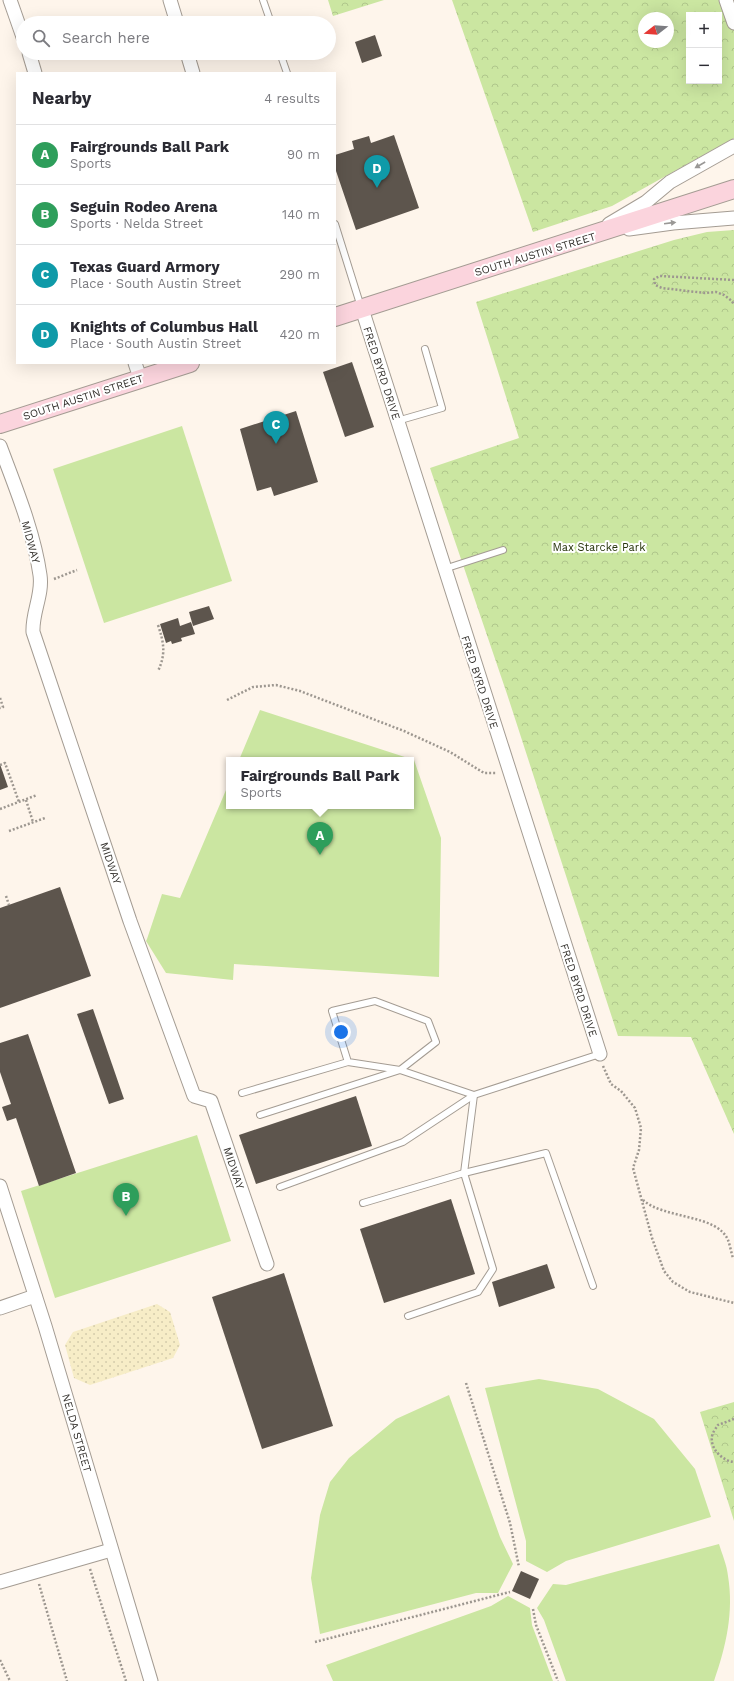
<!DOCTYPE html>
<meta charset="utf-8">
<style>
:root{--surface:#fff;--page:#f2f2f3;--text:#2b2b33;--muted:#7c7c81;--line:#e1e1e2;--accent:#8c41b2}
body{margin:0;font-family:"Work Sans",sans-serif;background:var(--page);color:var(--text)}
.controls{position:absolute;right:12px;top:12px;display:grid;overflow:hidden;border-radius:0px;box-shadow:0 4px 16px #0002}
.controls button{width:36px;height:36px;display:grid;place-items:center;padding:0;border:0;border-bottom:1px solid var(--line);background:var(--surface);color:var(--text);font:20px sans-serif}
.compass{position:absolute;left:638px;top:12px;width:36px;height:36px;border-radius:50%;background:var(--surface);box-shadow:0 4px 16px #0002;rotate:253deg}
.you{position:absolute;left:341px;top:1032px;width:14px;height:14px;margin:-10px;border:3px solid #fff;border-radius:50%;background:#1a73e8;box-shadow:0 0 0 6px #1a73e833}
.badge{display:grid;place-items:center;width:26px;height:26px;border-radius:50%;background:var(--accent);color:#fff;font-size:13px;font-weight:700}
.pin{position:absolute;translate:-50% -33px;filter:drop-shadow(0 1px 2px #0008)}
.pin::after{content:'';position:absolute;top:21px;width:14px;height:12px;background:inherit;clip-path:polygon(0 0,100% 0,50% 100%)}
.popup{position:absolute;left:226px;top:757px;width:188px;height:52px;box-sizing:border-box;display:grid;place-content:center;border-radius:0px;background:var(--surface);filter:drop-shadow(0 1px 3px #0005);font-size:13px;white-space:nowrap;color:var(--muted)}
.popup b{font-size:15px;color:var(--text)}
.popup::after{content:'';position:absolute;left:50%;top:100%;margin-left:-8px;border:8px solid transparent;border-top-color:var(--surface)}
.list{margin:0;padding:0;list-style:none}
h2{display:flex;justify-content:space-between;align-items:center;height:52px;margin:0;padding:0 16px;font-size:17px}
h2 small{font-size:13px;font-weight:400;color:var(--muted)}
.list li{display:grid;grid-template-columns:26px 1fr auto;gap:12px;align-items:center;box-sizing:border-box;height:60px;padding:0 16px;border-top:1px solid var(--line)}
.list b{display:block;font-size:15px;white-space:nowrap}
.list p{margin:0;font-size:13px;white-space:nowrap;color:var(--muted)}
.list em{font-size:13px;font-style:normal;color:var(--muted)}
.icon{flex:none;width:22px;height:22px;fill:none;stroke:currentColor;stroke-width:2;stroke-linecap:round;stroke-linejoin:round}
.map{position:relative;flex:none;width:734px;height:1681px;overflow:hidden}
.search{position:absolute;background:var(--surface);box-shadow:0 4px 16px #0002;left:16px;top:16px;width:320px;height:44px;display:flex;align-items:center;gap:10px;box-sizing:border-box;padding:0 14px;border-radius:22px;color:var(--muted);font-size:15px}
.panel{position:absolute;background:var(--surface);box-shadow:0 4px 16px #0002;left:16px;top:72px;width:320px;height:292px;border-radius:0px}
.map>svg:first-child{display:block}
</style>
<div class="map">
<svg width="734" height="1681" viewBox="0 0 734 1681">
<defs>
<pattern id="sand-dots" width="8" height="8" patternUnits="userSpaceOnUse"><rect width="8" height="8" fill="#f7edc7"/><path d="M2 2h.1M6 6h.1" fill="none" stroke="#d4ccab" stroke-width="1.8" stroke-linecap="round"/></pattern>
<pattern id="park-crowns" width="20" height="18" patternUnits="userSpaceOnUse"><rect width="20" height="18" fill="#cbe6a1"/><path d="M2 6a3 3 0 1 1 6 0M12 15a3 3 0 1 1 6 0" fill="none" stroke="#afc68b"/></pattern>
</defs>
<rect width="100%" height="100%" fill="#fef5eb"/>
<g fill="#cbe6a1">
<polygon points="182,426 232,581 104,623 53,469"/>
<polygon points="260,710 414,760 441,838 439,977 234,964 233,980 166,973 146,941 147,939 162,894 180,898 229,783 229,806 411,806 411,760 239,760"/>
<polygon points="197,1135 231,1241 55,1298 21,1191"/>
<polygon points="539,1379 598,1389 654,1419 695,1469 711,1517 566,1561 547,1572 526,1561 526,1541 485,1388"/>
<polygon points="449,1395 500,1537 513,1564 498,1593 476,1593 320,1634 311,1578 320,1515 330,1482 349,1458 396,1419"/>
<path d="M719 1544C722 1554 727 1565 728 1576 734 1612 726 1647 714 1681H566L544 1620 537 1608 553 1584 566 1585Z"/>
<polygon points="508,1596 530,1608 532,1625 553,1681 333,1681 326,1665 491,1606"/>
</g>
<polygon fill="url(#sand-dots)" points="157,1304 170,1312 180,1345 173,1358 90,1385 74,1378 65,1345 73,1332"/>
<g fill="url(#park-crowns)" fill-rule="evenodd">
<polygon points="328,0 384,0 333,16"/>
<path d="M452 0H734V138L612 206 533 232ZM689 15H719V81H689ZM644 18H668V42H644Z"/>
<polygon points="734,230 734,1134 691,1037 618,1036 507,694 430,468 519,438 476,302 674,240 707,232"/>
<polygon points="734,1402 734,1521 700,1412"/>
</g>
<g fill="#5d554d">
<polygon points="375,35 382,56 362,63 355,42"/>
<polygon points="394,135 419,208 356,230 335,168 335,155 354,149 352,141 369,136 371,143"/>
<polygon points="352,362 374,427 345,437 323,372"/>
<polygon points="296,411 318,482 274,496 271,487 257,491 240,429"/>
<polygon points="209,606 214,619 193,626 189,612"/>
<polygon points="178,618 180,626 191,622 195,634 181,638 182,641 172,644 171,641 166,643 160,624"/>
<polygon points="0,764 8,787 0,790"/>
<polygon points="60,887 91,976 0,1008 0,908"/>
<polygon points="93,1009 124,1099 109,1104 77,1014"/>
<polygon points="28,1034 76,1173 39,1186 16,1118 7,1121 2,1107 11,1104 0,1072 0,1043"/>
<polygon points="356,1096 372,1146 256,1184 239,1135"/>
<polygon points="451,1199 475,1274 384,1303 360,1229"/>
<polygon points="547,1264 555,1288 499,1307 492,1282"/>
<polygon points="284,1273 333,1426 262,1449 212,1297"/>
<polygon points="521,1571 539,1579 530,1599 512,1591"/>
</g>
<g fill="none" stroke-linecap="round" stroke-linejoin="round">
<g stroke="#a49c93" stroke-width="8">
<g id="service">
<polyline points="263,0 271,23"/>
<polyline points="280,53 287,73"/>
<polyline points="335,224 361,307"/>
<polyline points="397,421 442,408 425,349"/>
<polyline points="444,569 503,550"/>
<polygon points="375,1001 428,1021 436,1042 400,1070 348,1062 332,1011"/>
<polyline points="242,1093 348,1062"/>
<polyline points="260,1115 400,1070 474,1095 464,1173 493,1269 478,1292 408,1316"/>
<polyline points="280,1187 403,1142 474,1095 600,1054"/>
<polyline points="363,1203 464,1173 546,1153 593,1286"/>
</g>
</g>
<g stroke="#a49c93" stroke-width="15">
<g id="minor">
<polyline points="10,0 23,37"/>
<polyline points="170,0 177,23"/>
<polyline points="726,0 734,23"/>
<polyline points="29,53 35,73"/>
<polyline points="187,53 193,73"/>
<polyline points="609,224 646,202 670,182 734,146"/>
<polyline points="629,229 673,223 734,218"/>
<polyline points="362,309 600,1054"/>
<polyline points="135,363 140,378"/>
<path d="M0 446C15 486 34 532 40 575 43 595 32 612 33 632L130 921 194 1096 211 1101 267 1264"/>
<polyline points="0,1186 45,1326 151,1681"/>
<polyline points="0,1308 35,1296"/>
<polyline points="0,1582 111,1550"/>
</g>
</g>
<g stroke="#a49c93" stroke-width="20">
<g id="secondary">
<polyline points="335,317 734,189"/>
<polyline points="0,424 190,363"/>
</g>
</g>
<g stroke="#9d9790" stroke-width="2.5" stroke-dasharray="2 2" stroke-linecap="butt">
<polyline points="734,280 660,276 654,279 655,285 662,288 705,293 716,292 724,295 732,301 734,305"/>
<polyline points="54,579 77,570"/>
<path d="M158 625C164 643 166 654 158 671"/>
<polyline points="0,698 3,707 0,708"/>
<polyline points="227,700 253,687 276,685 300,691 404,731 450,752 484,773 497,773"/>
<polyline points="0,765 5,763 19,802"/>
<polyline points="26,800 33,822"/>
<polyline points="0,809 37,795"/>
<polyline points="9,831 45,818"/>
<polyline points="6,896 9,905"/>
<polyline points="603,1066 611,1084 621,1091 635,1108 641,1128 639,1150 633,1168 652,1238 664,1271 673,1282 690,1292 734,1303"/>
<path d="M643 1200C664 1219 717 1214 728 1240 730 1245 731 1252 733 1258"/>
<polyline points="466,1383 510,1523 519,1567"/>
<path d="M734 1419 718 1425C716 1428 712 1433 712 1437 710 1449 723 1461 734 1462"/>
<polyline points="90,1569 126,1681"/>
<polyline points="39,1584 67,1681"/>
<polyline points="533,1609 536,1625 558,1681"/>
<polyline points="315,1642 510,1592"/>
<polyline points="0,1660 10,1681"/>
</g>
<use href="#service" stroke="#fff" stroke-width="6"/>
<use href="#minor" stroke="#fff" stroke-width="13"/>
<use href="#secondary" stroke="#fbd4dd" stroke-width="18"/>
</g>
<defs><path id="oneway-solid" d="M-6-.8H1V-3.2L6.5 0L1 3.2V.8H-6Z"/></defs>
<g fill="#9a9896">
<use href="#oneway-solid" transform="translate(700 165) rotate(150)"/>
<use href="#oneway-solid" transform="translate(670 223) rotate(-7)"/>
</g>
<g text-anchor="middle" stroke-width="4" stroke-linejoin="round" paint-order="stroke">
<g font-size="11" fill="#34312d" stroke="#fff">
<text transform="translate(535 254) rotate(-17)" y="4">SOUTH AUSTIN STREET</text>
<text transform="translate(382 373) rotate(72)" y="4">FRED BYRD DRIVE</text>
<text transform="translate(83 397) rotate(-18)" y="4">SOUTH AUSTIN STREET</text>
<text transform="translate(31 542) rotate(75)" y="4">MIDWAY</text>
<text transform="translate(480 682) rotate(72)" y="4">FRED BYRD DRIVE</text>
<text transform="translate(111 863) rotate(71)" y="4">MIDWAY</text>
<text transform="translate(579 990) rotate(72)" y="4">FRED BYRD DRIVE</text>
<text transform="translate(234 1168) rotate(71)" y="4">MIDWAY</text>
<text transform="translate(77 1433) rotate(74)" y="4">NELDA STREET</text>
</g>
<g font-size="11" fill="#29360e" stroke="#fff">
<text x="599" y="551">Max Starcke Park</text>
</g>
</g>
</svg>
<div class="controls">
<button>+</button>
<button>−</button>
</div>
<svg class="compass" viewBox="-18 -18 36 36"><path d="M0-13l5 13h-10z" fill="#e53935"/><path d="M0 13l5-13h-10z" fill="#7c7c81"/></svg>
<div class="you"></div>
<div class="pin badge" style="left:320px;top:855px;background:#2e9e5b">A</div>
<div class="popup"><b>Fairgrounds Ball Park</b>Sports</div>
<div class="pin badge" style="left:126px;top:1216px;background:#2e9e5b">B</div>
<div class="pin badge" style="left:276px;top:444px;background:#0f9aa8">C</div>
<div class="pin badge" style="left:377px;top:188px;background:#0f9aa8">D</div>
<div class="search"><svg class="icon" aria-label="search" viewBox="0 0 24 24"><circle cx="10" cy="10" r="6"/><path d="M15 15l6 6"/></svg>Search here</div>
<section class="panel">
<h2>Nearby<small>4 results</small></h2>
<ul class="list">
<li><span class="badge" style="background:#2e9e5b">A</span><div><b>Fairgrounds Ball Park</b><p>Sports</p></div><em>90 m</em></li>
<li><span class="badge" style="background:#2e9e5b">B</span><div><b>Seguin Rodeo Arena</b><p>Sports · Nelda Street</p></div><em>140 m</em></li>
<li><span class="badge" style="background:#0f9aa8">C</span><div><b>Texas Guard Armory</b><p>Place · South Austin Street</p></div><em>290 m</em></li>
<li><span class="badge" style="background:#0f9aa8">D</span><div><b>Knights of Columbus Hall</b><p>Place · South Austin Street</p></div><em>420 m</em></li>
</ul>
</section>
</div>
